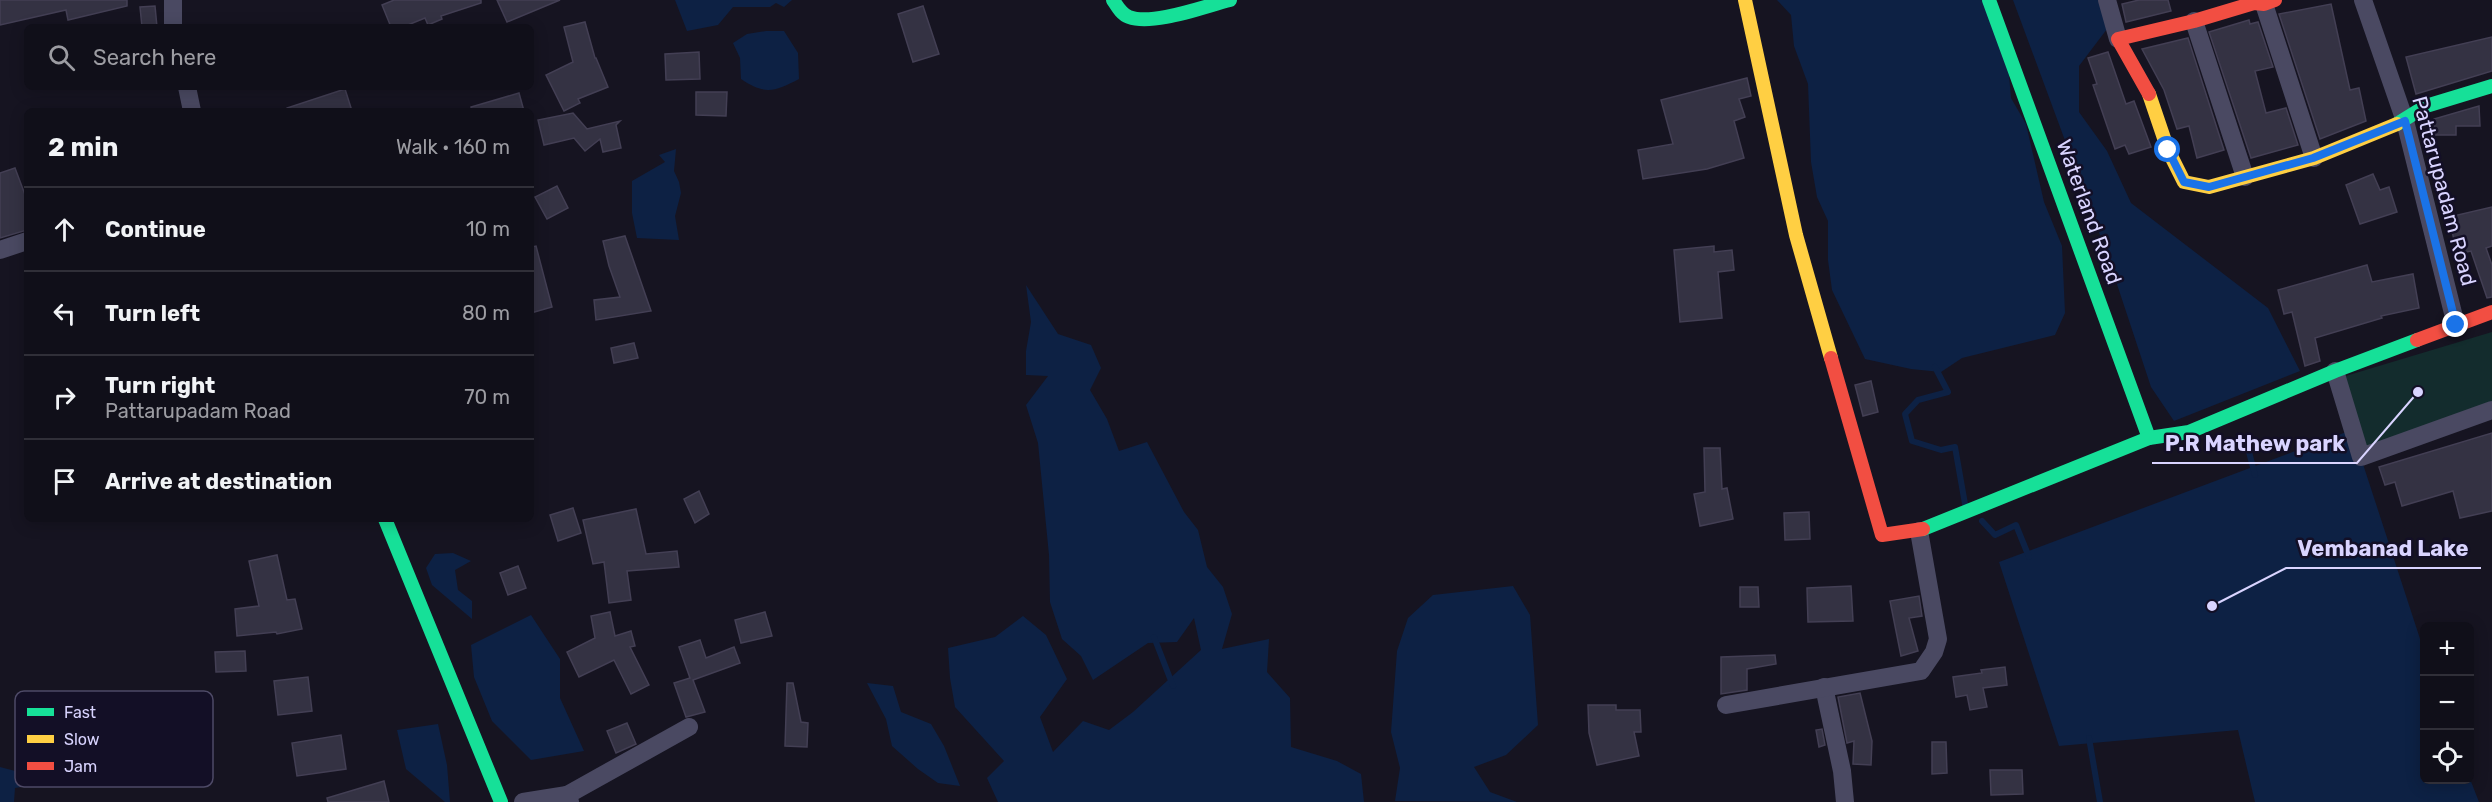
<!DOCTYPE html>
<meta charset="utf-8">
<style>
:root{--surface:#100f19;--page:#1e1d26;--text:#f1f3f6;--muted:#9c9ca2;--line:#302f38}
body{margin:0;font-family:Rubik,sans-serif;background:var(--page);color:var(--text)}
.controls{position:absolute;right:18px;bottom:18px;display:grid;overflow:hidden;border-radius:9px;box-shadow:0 3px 15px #0003}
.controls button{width:54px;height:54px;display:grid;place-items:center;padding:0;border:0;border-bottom:2px solid var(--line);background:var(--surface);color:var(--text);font:30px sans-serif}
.stop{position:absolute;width:18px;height:18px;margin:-14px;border:4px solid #1a73e8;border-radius:50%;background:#fff}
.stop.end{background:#1a73e8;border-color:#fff;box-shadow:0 2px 6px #0008}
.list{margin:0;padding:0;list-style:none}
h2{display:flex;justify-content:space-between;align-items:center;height:78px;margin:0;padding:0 24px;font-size:26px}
h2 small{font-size:20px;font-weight:400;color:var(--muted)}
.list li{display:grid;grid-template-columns:39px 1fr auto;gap:18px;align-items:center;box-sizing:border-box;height:84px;padding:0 24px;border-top:2px solid var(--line)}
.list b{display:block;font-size:22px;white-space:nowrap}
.list p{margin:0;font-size:20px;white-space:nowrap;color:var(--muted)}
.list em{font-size:20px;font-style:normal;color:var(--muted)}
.icon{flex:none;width:33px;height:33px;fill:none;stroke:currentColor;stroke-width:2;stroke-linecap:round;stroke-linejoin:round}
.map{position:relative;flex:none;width:2492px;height:802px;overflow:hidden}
.search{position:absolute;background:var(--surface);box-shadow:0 3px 15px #0003;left:24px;top:24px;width:510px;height:66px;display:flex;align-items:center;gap:15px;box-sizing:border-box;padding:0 21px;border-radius:9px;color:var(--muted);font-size:22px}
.panel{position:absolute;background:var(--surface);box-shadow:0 3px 15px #0003;left:24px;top:108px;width:510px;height:414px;border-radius:9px}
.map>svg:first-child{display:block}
</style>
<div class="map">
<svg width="2492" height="802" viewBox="0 0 2492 802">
<rect width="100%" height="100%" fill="#161421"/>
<polygon fill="#132c2d" points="2492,332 2492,405 2364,453 2339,378"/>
<g fill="#0d2144">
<polygon points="675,0 792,0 784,7 776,3 770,7 733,7 718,25 687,31"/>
<polygon points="1777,0 1983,0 2009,75 2011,98 2026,124 2044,202 2062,246 2065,313 2055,335 1962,358 1941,372 1911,369 1865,359 1832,290 1828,260 1828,221 1817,197 1811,162 1808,84 1794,46 1791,15"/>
<polygon points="2013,0 2104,0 2110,25 2079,66 2079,112 2107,151 2131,203 2268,308 2300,371 2174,421 2151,387 2107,254"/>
<path d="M766 31H784L798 53 799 79C774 92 765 95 741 79L740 58 733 43 747 34Z"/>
<polygon points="676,149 674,171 679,182 681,193 675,216 679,240 637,238 632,213 632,181 665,162 659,155"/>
<polygon points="1026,285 1058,334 1091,345 1101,368 1090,390 1107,419 1119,451 1147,442 1184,512 1198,530 1207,567 1223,587 1232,614 1222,649 1269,639 1267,672 1290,698 1291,747 1337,761 1361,774 1364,802 998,802 987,778 1004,761 955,707 950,678 948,648 995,637 1023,616 1046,635 1067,679 1040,717 1053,752 1083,721 1109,730 1133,712 1201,650 1194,618 1177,642 1148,643 1093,680 1081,656 1062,639 1050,602 1049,555 1038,443 1026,405 1048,376 1026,375 1026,351 1031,322"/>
<polygon points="2349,431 2361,458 2424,651 2424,780 2470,779 2479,802 2255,802 2238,730 2059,746 1999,562"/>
<polygon points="453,553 471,561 455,570 458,590 472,601 472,619 432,585 426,568 435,554"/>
<polygon points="1513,586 1530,615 1538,725 1506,755 1474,767 1490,792 1517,802 1395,801 1400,768 1391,732 1397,651 1408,618 1433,595"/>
<polygon points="531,615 560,659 560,698 584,751 531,760 492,721 474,677 471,645"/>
<polygon points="867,683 893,686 901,712 931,724 944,746 960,786 938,783 918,769 892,746 886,719"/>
<polygon points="438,724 447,765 450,802 445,802 406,769 397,730"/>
<polygon points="0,767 19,772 76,767 53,782 15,788 14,802 0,802"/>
</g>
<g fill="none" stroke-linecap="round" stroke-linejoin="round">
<g stroke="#0d2144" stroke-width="6">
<polyline points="1935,367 1948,392 1918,400 1905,414 1912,441 1941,450 1955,447 1965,504"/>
<polyline points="2249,452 2255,475"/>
<polyline points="1982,521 1995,535 2016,525 2029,557"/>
<polyline points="1154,637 1173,686"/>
<polyline points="2089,738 2100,802"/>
</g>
</g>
<g fill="#343243" stroke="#433f54" stroke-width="1.5">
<polygon points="0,0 127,0 127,6 68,20 66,10 0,25"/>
<polygon points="394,0 481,0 481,3 441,16 442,19 428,25 425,18 403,27 391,27 382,5"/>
<polygon points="497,0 560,0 507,22"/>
<polygon points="2139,0 2168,0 2171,11 2126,22 2122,4"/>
<polygon points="2331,4 2350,90 2359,88 2366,121 2320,139 2279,14"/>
<polygon points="155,6 157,27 142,27 140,7"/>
<polygon points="923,6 939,54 913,62 898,14"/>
<polygon points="2249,20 2250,24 2258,22 2273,67 2255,71 2266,113 2286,108 2298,145 2251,158 2209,32"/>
<polygon points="585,22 595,58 596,58 608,87 578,99 580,103 564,111 546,75 573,62 564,27"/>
<polygon points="2492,37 2492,71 2416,94 2406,57"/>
<polygon points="2188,38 2224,150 2197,158 2189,126 2177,129 2164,90 2142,49"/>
<polygon points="699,52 700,79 666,80 665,54"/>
<polygon points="2108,52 2126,104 2134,101 2151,147 2129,154 2125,145 2115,149 2093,85 2097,84 2088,58"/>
<polygon points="1747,78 1751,96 1739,99 1745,117 1734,121 1744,158 1707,169 1643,179 1638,150 1673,144 1661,100"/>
<polygon points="345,89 352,111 287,111 287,108"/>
<polygon points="696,92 727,92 726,116 696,115"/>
<polygon points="519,93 524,111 472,111 471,107"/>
<polygon points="2479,106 2480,126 2456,126 2456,135 2435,135 2434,119"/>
<polygon points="573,113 587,129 620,121 616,125 621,148 603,152 600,139 585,151 574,138 544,145 538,120"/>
<polygon points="15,168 27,200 27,230 0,238 0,173"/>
<polygon points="2373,174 2380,190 2389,187 2397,212 2360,224 2346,185"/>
<polygon points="557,186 568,208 547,219 535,197"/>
<polygon points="2492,207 2492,246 2486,248 2492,265 2492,297 2487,298 2471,251 2457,254 2449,217"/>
<polygon points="625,236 651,311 596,320 594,300 620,297 609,266 603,241"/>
<polygon points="536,246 552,307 531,313 531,247"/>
<polygon points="1714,246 1714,252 1732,250 1734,270 1718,272 1722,318 1680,322 1674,250"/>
<polygon points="2367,265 2372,282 2413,274 2419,308 2381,316 2382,318 2315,338 2320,361 2305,366 2292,312 2284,314 2278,290"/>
<polygon points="634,343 638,358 614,363 611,348"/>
<polygon points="1871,381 1878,412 1863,416 1855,385"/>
<polygon points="2492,433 2492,511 2460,518 2453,491 2402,506 2395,482 2385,485 2379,467"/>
<polygon points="1704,448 1720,448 1722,489 1727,488 1733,519 1700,526 1694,494 1705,492"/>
<polygon points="699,491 709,514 695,523 684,499"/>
<polygon points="573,508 581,533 558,541 550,515"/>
<polygon points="636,509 646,554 677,551 679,567 627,571 631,600 609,603 604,562 593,564 583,520"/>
<polygon points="1809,512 1810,539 1785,540 1784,513"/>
<polygon points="277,555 287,600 295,599 302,629 277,634 276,632 237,636 235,609 259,606 249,561"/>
<polygon points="518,566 526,588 508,595 500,573"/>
<polygon points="1851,586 1853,621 1808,622 1807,588"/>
<polygon points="1740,587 1758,587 1759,607 1740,607"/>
<polygon points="1919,596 1922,616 1909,618 1918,651 1901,656 1890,601"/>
<polygon points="610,612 615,636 631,631 635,646 630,647 649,685 631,694 614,660 579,677 567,652 595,638 591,616"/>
<polygon points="765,612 772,636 741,643 735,620"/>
<polygon points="700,640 706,658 734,647 740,663 693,680 705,712 686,717 674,683 690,678 679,647"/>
<polygon points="245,651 246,671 216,672 215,652"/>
<polygon points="1775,655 1776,664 1747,669 1747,690 1721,694 1721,657"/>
<polygon points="2005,667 2007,685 1983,688 1987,707 1970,710 1967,695 1956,697 1953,677 1982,673 1981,670"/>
<polygon points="308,677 312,711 278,715 274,681"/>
<polygon points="787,683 793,683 801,722 808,723 807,747 785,746"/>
<polygon points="1860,693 1872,741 1871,765 1853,764 1854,741 1847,743 1838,697"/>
<polygon points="1588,705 1616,705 1616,710 1640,710 1641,732 1634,732 1639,756 1597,765 1589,733"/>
<polygon points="627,723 636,744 616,753 607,731"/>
<polygon points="1822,729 1825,745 1819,747 1816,730"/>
<polygon points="341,735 346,769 297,776 292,743"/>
<polygon points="1932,742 1946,742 1947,773 1932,774"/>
<polygon points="1990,770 2022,770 2023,794 1991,795"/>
<polygon points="384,781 389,802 328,802 327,798"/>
</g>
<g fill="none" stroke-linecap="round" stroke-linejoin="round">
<g stroke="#4a4962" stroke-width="18">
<polyline points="173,0 173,27"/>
<polyline points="2107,0 2118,39"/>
<polyline points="2363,0 2405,121 2456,325"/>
<polyline points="2264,4 2314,158"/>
<polyline points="2194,21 2245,177"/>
<polyline points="187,87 192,111"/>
<polyline points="0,250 27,241"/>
<polyline points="2335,371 2361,457 2492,410"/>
<polyline points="1824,687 1842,771 1845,802"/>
<polyline points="1726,705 1921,671 1934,652 1938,639 1919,531"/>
<polyline points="567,795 689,727"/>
<polyline points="523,802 567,795 570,802"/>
</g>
<g stroke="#16e098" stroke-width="14">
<path d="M1113 0C1117 6 1121 14 1129 17 1153 26 1205 6 1230 0"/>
<polyline points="1989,0 2149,438"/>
<polyline points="2397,124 2426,106 2492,86"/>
<polyline points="385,519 501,802"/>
<polyline points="1923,529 2149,438 2189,432 2335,371 2417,340"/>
</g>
<g stroke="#ffcf43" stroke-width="14">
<polyline points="1745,0 1796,235 1831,358"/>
<polyline points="2149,94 2168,150 2184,182 2209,187 2314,158 2397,124"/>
</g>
<g stroke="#f24e42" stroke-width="14">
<polyline points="2149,94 2118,39 2194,21 2254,3 2264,4 2275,0"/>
<polyline points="2417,340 2492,312"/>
<polyline points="1831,358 1882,535 1923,529"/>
</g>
</g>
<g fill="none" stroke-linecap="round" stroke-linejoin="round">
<polyline stroke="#1a73e8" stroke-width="8" points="2168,150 2184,182 2209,187 2313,158 2405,121 2456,325"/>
</g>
<g text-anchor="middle" stroke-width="5" stroke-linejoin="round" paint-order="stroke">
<g font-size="21" fill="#d9d4ff" stroke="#130f26">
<text transform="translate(2444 191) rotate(75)" y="7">Pattarupadam Road</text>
<text transform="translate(2089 212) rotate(70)" y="7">Waterland Road</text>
</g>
</g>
<rect x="15" y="691" width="198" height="96" rx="9" fill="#130f26" stroke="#4e4a67" stroke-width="1.5"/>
<rect x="27" y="708" width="27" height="8" fill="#16e098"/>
<rect x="27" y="735" width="27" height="8" fill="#ffcf43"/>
<rect x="27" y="762" width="27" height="8" fill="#f24e42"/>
<g font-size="16" fill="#d9d4ff">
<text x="64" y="718">Fast</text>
<text x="64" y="745">Slow</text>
<text x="64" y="772">Jam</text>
</g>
<path fill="none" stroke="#d9d4ff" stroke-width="2" d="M2418 392L2357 463H2152M2212 606L2286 568H2481"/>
<g fill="#d9d4ff" stroke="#130f26" stroke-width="2">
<circle cx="2418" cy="392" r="6"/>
<circle cx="2212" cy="606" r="6"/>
</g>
<g font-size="22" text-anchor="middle" font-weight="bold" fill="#d9d4ff" stroke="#130f26" stroke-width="5" stroke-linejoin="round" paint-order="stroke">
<text x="2255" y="451">P.R Mathew park</text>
<text x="2383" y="556">Vembanad Lake</text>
</g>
</svg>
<div class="controls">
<button>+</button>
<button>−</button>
<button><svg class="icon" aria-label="locate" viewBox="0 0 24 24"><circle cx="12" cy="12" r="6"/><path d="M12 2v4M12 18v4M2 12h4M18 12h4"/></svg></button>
</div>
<div class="stop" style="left:2168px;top:150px"></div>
<div class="stop end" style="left:2456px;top:325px"></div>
<div class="search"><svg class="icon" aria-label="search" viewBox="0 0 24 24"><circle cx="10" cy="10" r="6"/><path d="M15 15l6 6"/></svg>Search here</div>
<section class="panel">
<h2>2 min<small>Walk · 160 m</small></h2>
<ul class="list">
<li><svg class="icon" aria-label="ahead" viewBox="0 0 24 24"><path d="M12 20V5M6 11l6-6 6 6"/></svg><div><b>Continue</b></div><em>10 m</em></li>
<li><svg class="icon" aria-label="left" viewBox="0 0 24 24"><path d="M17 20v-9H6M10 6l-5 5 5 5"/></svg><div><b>Turn left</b></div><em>80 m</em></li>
<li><svg class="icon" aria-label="right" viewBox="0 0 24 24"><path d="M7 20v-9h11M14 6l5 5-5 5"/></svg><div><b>Turn right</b><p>Pattarupadam Road</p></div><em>70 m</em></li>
<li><svg class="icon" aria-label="arrive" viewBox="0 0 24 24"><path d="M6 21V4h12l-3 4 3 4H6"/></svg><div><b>Arrive at destination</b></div></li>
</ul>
</section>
</div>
